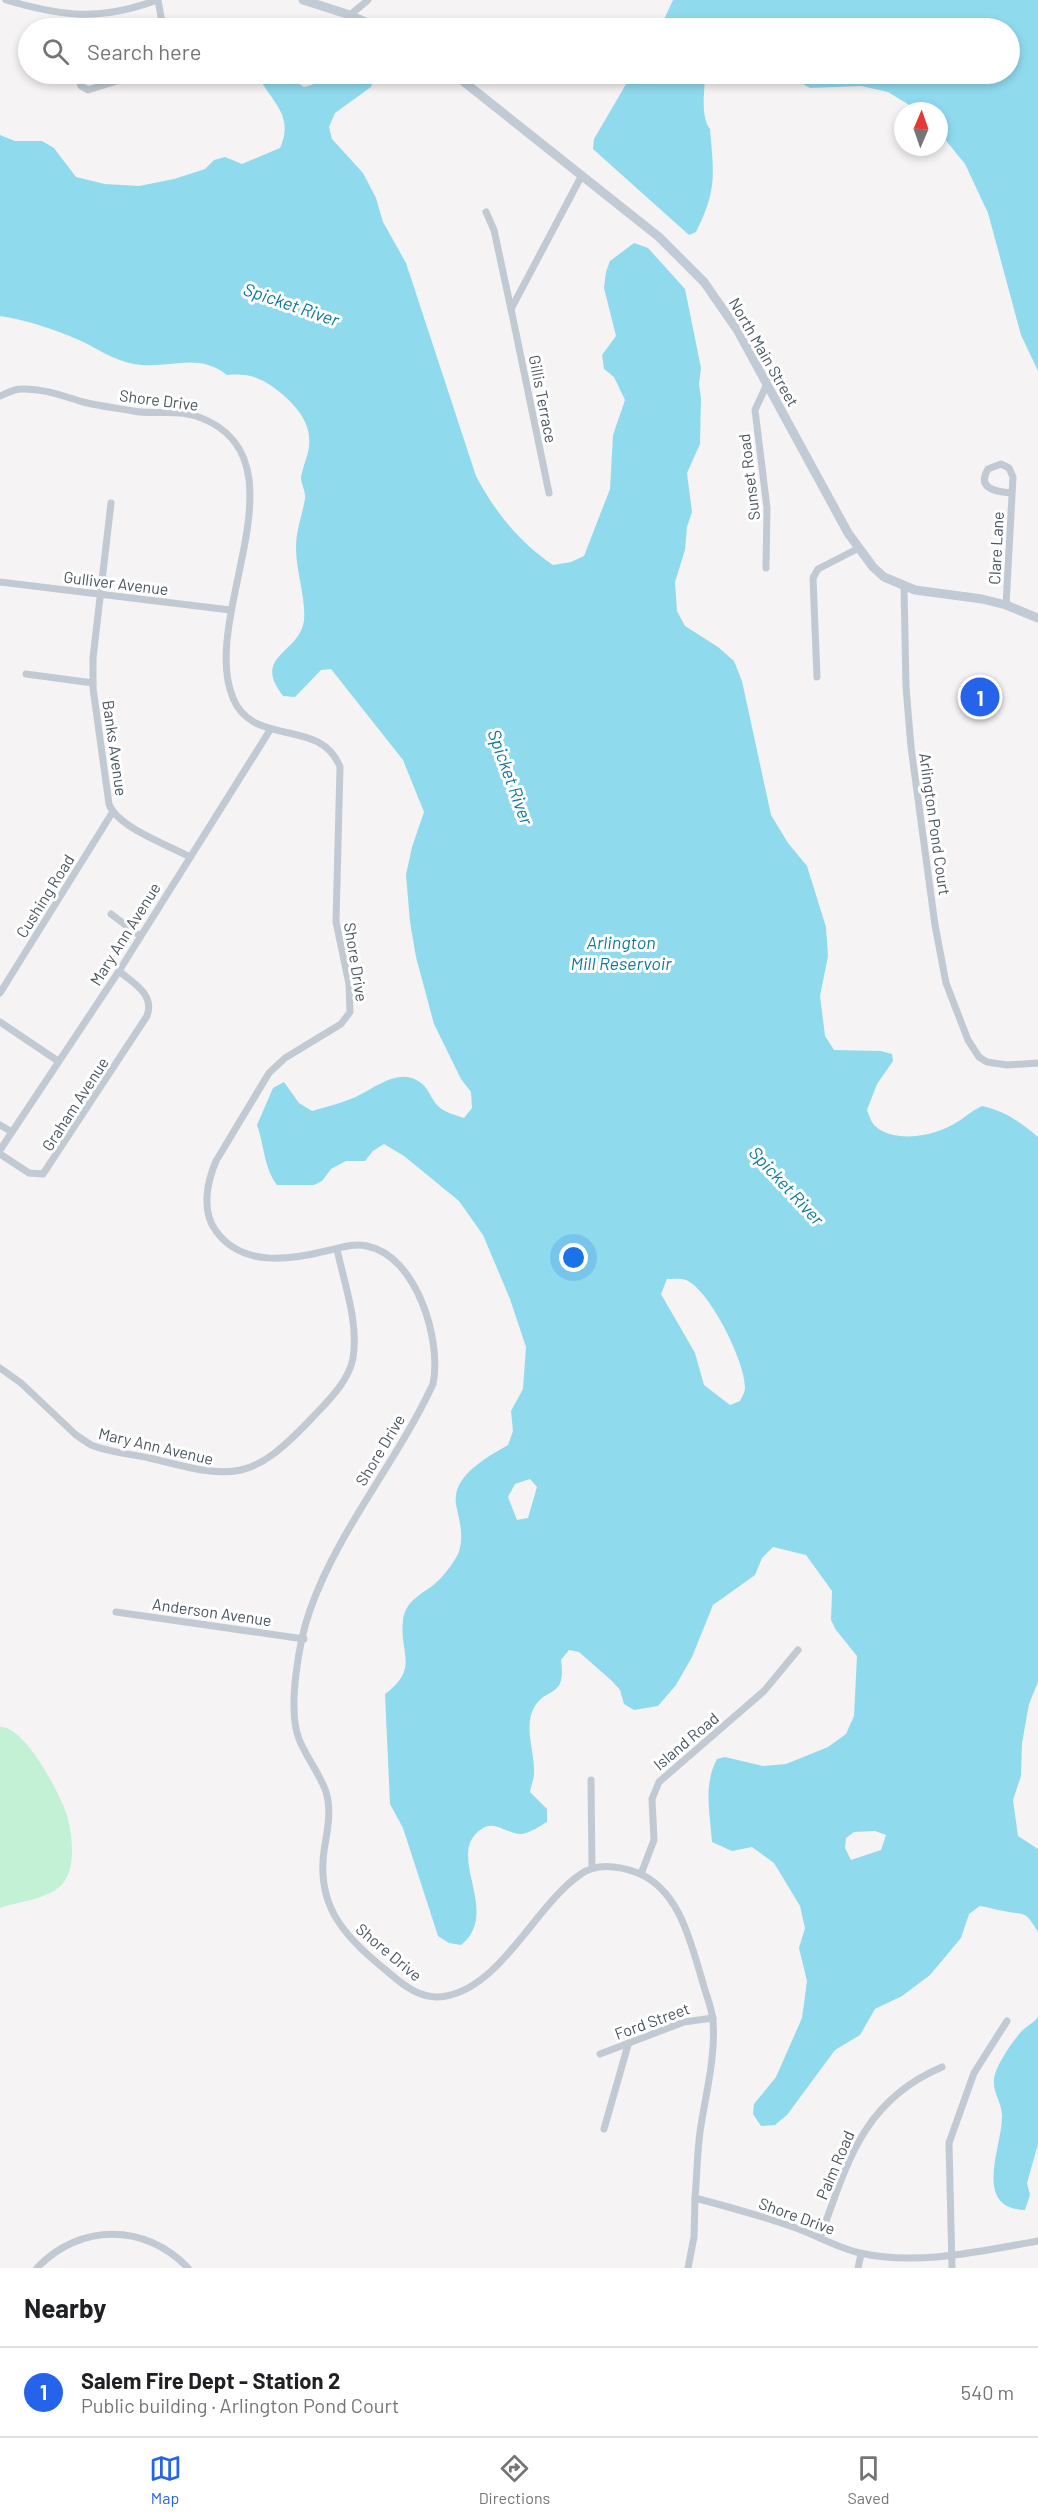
<!DOCTYPE html>
<meta charset="utf-8">
<style>
:root{--surface:#fff;--page:#f2f2f2;--text:#202124;--muted:#757577;--line:#e0e0e0;--accent:#2563eb}
body{margin:0;font-family:Barlow,sans-serif;background:var(--page);color:var(--text)}
.compass{position:absolute;left:894px;top:102px;width:54px;height:54px;border-radius:50%;background:var(--surface);box-shadow:0 3px 9px #0003;rotate:2deg}
.you{position:absolute;left:574px;top:1258px;width:21px;height:21px;margin:-15px;border:4px solid #fff;border-radius:50%;background:#1a73e8;box-shadow:0 0 0 9px #1a73e833}
.badge{display:grid;place-items:center;width:39px;height:39px;border-radius:50%;background:var(--accent);color:#fff;font-size:20px;font-weight:700}
.pin{position:absolute;translate:-50% -50%;border:3px solid #fff;box-shadow:0 2px 6px #0006}
.list{margin:0;padding:0;list-style:none}
h2{display:flex;justify-content:space-between;align-items:center;height:78px;margin:0;padding:0 24px;font-size:26px}
h2 small{font-size:20px;font-weight:400;color:var(--muted)}
.list li{display:grid;grid-template-columns:39px 1fr auto;gap:18px;align-items:center;box-sizing:border-box;height:90px;padding:0 24px;border-top:2px solid var(--line)}
.list b{display:block;font-size:22px;white-space:nowrap}
.list p{margin:0;font-size:20px;white-space:nowrap;color:var(--muted)}
.list em{font-size:20px;font-style:normal;color:var(--muted)}
.icon{flex:none;width:33px;height:33px;fill:none;stroke:currentColor;stroke-width:2;stroke-linecap:round;stroke-linejoin:round}
.map{position:relative;flex:none;width:1038px;height:2268px;overflow:hidden}
.search{position:absolute;background:var(--surface);box-shadow:0 3px 9px #0003;left:18px;right:18px;top:18px;height:66px;display:flex;align-items:center;gap:15px;box-sizing:border-box;padding:0 21px;border-radius:33px;color:var(--muted);font-size:22px}
.sheet{height:168px;background:var(--surface)}
nav{display:flex;justify-content:space-around;align-items:center;box-sizing:border-box;height:84px;border-top:2px solid var(--line);background:var(--surface);font-size:16px;color:var(--muted)}
nav a{display:grid;justify-items:center;gap:3px}
nav .on{color:var(--accent)}
.map>svg:first-child{display:block}
</style>
<div class="map">
<svg width="1038" height="2268" viewBox="0 0 1038 2268">
<rect width="100%" height="100%" fill="#f5f3f3"/>
<path fill="#c3f1d5" d="M0 1727C24 1726 55 1786 64 1807 72 1826 77 1865 64 1882 50 1900 19 1901 0 1908Z"/>
<g fill="#90daee" fill-rule="evenodd">
<polygon points="673,0 1038,0 1038,371 1021,335 988,213 965,164 939,132 939,111 919,111 888,92 861,86 810,88 784,74 1010,74 1010,28 730,28 717,26 712,28 660,28"/>
<path d="M260 74H284L304 87C312 85 320 83 321 74H376L371 87 335 113 329 127 332 139 363 173 376 198 383 222 406 263 476 476C495 512 519 542 553 565L571 562 584 556 610 489 613 435 625 400 614 377 604 369 602 355 616 336 604 288 606 272 610 261 634 243 648 248 685 289 701 368 699 384 701 398 700 444 687 473 692 512 687 527 685 550 675 582 677 611 685 626 718 647 734 661 742 681 771 815 788 843 807 866 826 927 828 956 820 996 825 1036 834 1050 881 1051 892 1054 893 1061 877 1084 867 1110C869 1115 871 1122 875 1126 892 1142 927 1137 946 1128 959 1123 969 1112 982 1106 1005 1111 1020 1122 1038 1137V1682L1029 1704 1022 1743 1021 1776 1013 1800 1018 1836 1038 1849V1932C1024 1909 1026 1916 1004 1911 996 1910 988 1907 980 1906L969 1914 961 1938 930 1975 902 1996 875 2009 860 2035 835 2050 787 2115 775 2125 761 2126 753 2114 754 2104 776 2077 802 2018 807 1981 799 1948 805 1928 800 1906 774 1863 752 1847 732 1851 712 1842C710 1813 703 1785 717 1759L725 1757 763 1766 786 1764 828 1747 846 1734 854 1716 857 1656 836 1630 831 1620 832 1591 806 1555 773 1547 762 1558 755 1575 713 1605 692 1657 676 1685 658 1706 634 1710 624 1704 620 1690 612 1681 579 1652 569 1650 561 1660C567 1702 543 1684 532 1712 525 1731 535 1754 534 1773 534 1779 531 1786 530 1792L547 1809V1822C540 1826 530 1833 522 1834 509 1835 495 1820 483 1828 442 1853 503 1911 461 1945L449 1943 438 1936 403 1828 390 1804 385 1694C420 1668 399 1653 403 1620 406 1598 426 1593 439 1580 445 1574 454 1562 458 1554 465 1536 459 1521 456 1504 452 1475 488 1457 508 1445L513 1431 511 1411 523 1389 526 1347 510 1299 483 1235 459 1201 404 1156 384 1144 373 1151 365 1161H346L331 1169 322 1181 314 1185H277C264 1168 264 1144 257 1125L273 1088 284 1082 299 1103 312 1111C325 1107 339 1104 353 1098 371 1091 397 1067 418 1081 429 1087 430 1098 438 1106 445 1113 456 1115 464 1118L472 1108 471 1092 461 1079 434 1024 416 957 410 922 406 875 412 847 424 812 403 760 331 669 321 670 295 697 283 696C251 655 300 654 304 620 306 599 296 571 296 548 296 530 302 516 305 499 306 492 301 484 301 477 303 466 308 456 309 446 312 422 294 403 277 390 260 377 248 373 227 375 197 351 168 370 134 364 112 360 99 349 79 340 54 329 27 320 0 316V135L15 141H42L54 148 76 177 105 184 139 186 174 179 205 169 214 160 225 157 242 164 280 148C294 117 274 104 259 78ZM667 1279C672 1279 681 1278 686 1280 709 1289 746 1363 745 1388 745 1392 742 1397 740 1401L730 1405 704 1385 695 1353 661 1294ZM530 1479 537 1487 528 1518 517 1520 508 1497 515 1484ZM875 1831 886 1835 881 1850 851 1860 845 1848 846 1838 854 1832Z"/>
<path d="M632 74H705C705 89 700 116 710 129 714 175 717 190 696 232L689 235 593 149 594 139Z"/>
<path d="M1038 2017V2144L1027 2183 1030 2195 1025 2210C971 2208 1003 2146 1002 2115 1001 2098 989 2090 996 2071 1001 2059 1012 2042 1021 2032 1026 2026 1034 2023 1038 2017Z"/>
</g>
<g fill="none" stroke-linecap="round" stroke-linejoin="round">
<g stroke="#c1cad2" stroke-width="7">
<path d="M6 0C63 17 101 21 157 0"/>
<polyline points="158,0 163,28"/>
<polyline points="350,15 368,0"/>
<polyline points="90,74 79,80 81,86 88,90 139,74"/>
<polyline points="98,74 104,76 109,83"/>
<polyline points="486,212 494,230 511,309"/>
<path d="M0 396C7 393 14 389 21 389 43 388 63 396 83 402 100 406 116 408 133 411 153 415 176 409 196 416 313 456 198 616 233 698 253 748 321 717 340 767L336 922 349 984 350 1012 341 1024 285 1058 269 1073 216 1161C207 1182 201 1211 216 1231 242 1267 289 1260 326 1251 340 1248 353 1243 367 1246 417 1256 442 1341 433 1384 397 1462 339 1528 310 1610 299 1641 287 1709 299 1739 306 1757 320 1774 326 1792 332 1811 327 1832 324 1851 316 1909 347 1938 388 1972 404 1986 423 2001 446 1996 502 1986 536 1904 581 1874 598 1862 619 1866 638 1873 680 1890 691 1944 703 1983 706 1995 712 2008 713 2021 716 2058 705 2096 700 2132 697 2154 697 2176 695 2198 729 2207 763 2216 796 2228 818 2236 838 2248 860 2253 917 2266 982 2251 1038 2241"/>
<polyline points="549,493 511,309 582,175"/>
<path d="M111 503 93 658V688L109 804C117 827 168 845 190 857"/>
<polyline points="766,568 767,508 755,410 767,384"/>
<polyline points="0,582 230,610"/>
<polyline points="904,587 906,687 911,747 935,925 946,983 968,1040 979,1057 987,1062 1007,1065 1038,1063"/>
<path d="M1006 605 1013 477 1009 468 1001 464 988 469C976 489 997 492 1012 493"/>
<polyline points="26,674 93,683"/>
<polyline points="817,677 813,578 818,569 857,549"/>
<polyline points="111,914 140,936"/>
<polyline points="0,993 112,813"/>
<polyline points="0,1022 58,1061"/>
<polyline points="0,1125 12,1132"/>
<polyline points="0,1150 119,971 270,730"/>
<path d="M0 1154 29 1173 43 1174 147 1016C155 994 133 983 119 971"/>
<path d="M0 1368 21 1383 76 1435 91 1445C111 1453 133 1454 154 1459 235 1480 252 1481 312 1418 328 1401 349 1381 353 1358 359 1323 344 1283 337 1249"/>
<polyline points="116,1612 304,1639"/>
<polyline points="591,1780 592,1868"/>
<polyline points="641,1874 654,1840 652,1799 659,1782 764,1691 798,1650"/>
<polyline points="600,2054 684,2022 713,2018"/>
<polyline points="604,2129 628,2045"/>
<path d="M820 2238C847 2164 862 2101 942 2067"/>
<path d="M37 2268C79 2223 146 2223 188 2268"/>
<polyline points="688,2268 694,2237 695,2198"/>
<polyline points="858,2268 861,2254"/>
<polyline points="952,2268 949,2143 974,2073 1007,2021"/>
</g>
<g stroke="#c1cbd6" stroke-width="9">
<polyline points="303,0 350,15 379,28"/>
<polyline points="454,74 659,237 704,282 738,331 848,533 873,567 884,577 915,590 982,599 1006,605 1038,618"/>
</g>
</g>
<g text-anchor="middle" stroke-width="6" stroke-linejoin="round" paint-order="stroke">
<g font-size="16" fill="#4a5661" stroke="#fff">
<text transform="translate(764 352) rotate(60)" y="6">North Main Street</text>
<text transform="translate(543 399) rotate(79)" y="6">Gillis Terrace</text>
<text transform="translate(159 400) rotate(7)" y="6">Shore Drive</text>
<text transform="translate(749 477) rotate(-97)" y="6">Sunset Road</text>
<text transform="translate(996 548) rotate(-87)" y="6">Clare Lane</text>
<text transform="translate(116 583) rotate(7)" y="6">Gulliver Avenue</text>
<text transform="translate(115 748) rotate(82)" y="6">Banks Avenue</text>
<text transform="translate(935 824) rotate(82)" y="6">Arlington Pond Court</text>
<text transform="translate(45 896) rotate(-58)" y="6">Cushing Road</text>
<text transform="translate(125 934) rotate(-58)" y="6">Mary Ann Avenue</text>
<text transform="translate(356 962) rotate(81)" y="6">Shore Drive</text>
<text transform="translate(75 1104) rotate(-57)" y="6">Graham Avenue</text>
<text transform="translate(156 1446) rotate(13)" y="6">Mary Ann Avenue</text>
<text transform="translate(380 1450) rotate(-59)" y="6">Shore Drive</text>
<text transform="translate(212 1612) rotate(8)" y="6">Anderson Avenue</text>
<text transform="translate(686 1741) rotate(-40)" y="6">Island Road</text>
<text transform="translate(389 1952) rotate(40)" y="6">Shore Drive</text>
<text transform="translate(652 2021) rotate(-20)" y="6">Ford Street</text>
<text transform="translate(835 2165) rotate(-67)" y="6">Palm Road</text>
<text transform="translate(797 2216) rotate(20)" y="6">Shore Drive</text>
</g>
<g font-size="18" font-style="italic" fill="#0c7c9b" stroke="#fff">
<text transform="translate(291 305) rotate(19)" y="6">Spicket River</text>
<text transform="translate(510 777) rotate(70)" y="6">Spicket River</text>
<text x="621" y="949">Arlington<tspan x="621" dy="21">Mill Reservoir</tspan></text>
<text transform="translate(786 1186) rotate(47)" y="6">Spicket River</text>
</g>
</g>
</svg>
<svg class="compass" viewBox="-18 -18 36 36"><path d="M0-13l5 13h-10z" fill="#e53935"/><path d="M0 13l5-13h-10z" fill="#757577"/></svg>
<div class="you"></div>
<div class="pin badge" style="left:980px;top:697px">1</div>
<div class="search"><svg class="icon" aria-label="search" viewBox="0 0 24 24"><circle cx="10" cy="10" r="6"/><path d="M15 15l6 6"/></svg>Search here</div>
</div>
<section class="sheet">
<h2>Nearby<small></small></h2>
<ul class="list">
<li><span class="badge">1</span><div><b>Salem Fire Dept - Station 2</b><p>Public building · Arlington Pond Court</p></div><em>540 m</em></li>
</ul>
</section>
<nav>
<a class="on"><svg class="icon" aria-label="map" viewBox="0 0 24 24"><path d="M3 6l6-2 6 2 6-2v14l-6 2-6-2-6 2zM9 4v14M15 6v14"/></svg>Map</a>
<a><svg class="icon" aria-label="directions" viewBox="0 0 24 24"><path d="M12 3l9 9-9 9-9-9zM9 14v-3h6M13 9l2 2-2 2"/></svg>Directions</a>
<a><svg class="icon" aria-label="saved" viewBox="0 0 24 24"><path d="M7 4h10v16l-5-4-5 4z"/></svg>Saved</a>
</nav>
